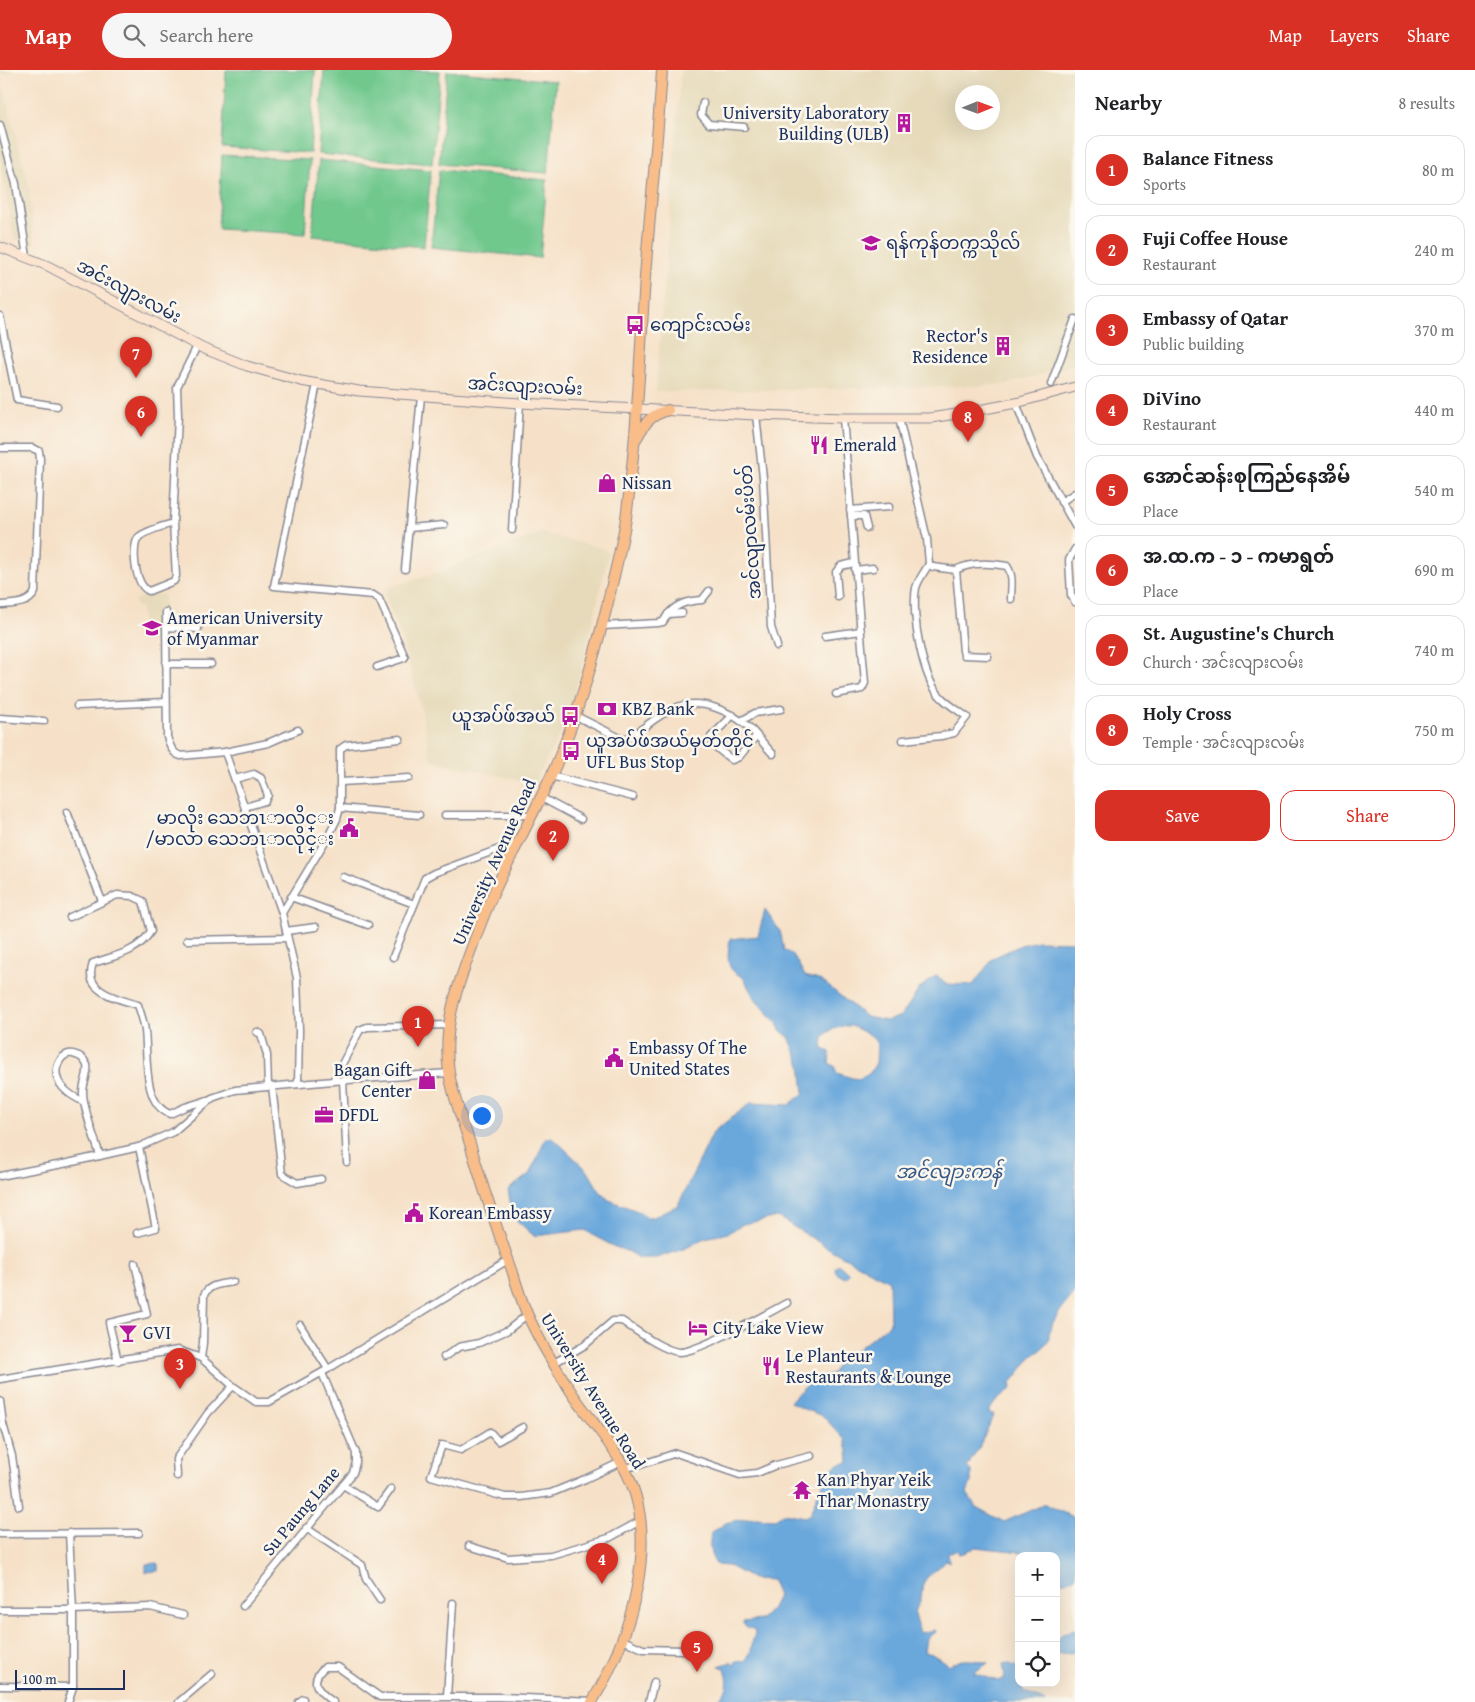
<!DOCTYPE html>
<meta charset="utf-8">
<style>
:root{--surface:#fff;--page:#f6f6f6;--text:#202124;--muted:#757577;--line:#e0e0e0;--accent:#d93025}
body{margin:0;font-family:"Gentium Book Plus","Noto Sans Myanmar",serif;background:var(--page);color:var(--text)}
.controls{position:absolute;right:15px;bottom:15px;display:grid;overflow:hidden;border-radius:10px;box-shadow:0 5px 20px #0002}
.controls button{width:45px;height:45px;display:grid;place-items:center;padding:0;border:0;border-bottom:1px solid var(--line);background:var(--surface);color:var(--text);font:25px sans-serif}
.compass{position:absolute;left:955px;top:15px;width:45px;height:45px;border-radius:50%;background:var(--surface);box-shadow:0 5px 20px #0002;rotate:89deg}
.scale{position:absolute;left:15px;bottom:12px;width:110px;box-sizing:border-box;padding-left:5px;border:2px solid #1b2f5e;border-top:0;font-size:14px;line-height:18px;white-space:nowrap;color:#1b2f5e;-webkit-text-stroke:4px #fbf7ec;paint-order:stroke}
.you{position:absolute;left:481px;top:1045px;width:18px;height:18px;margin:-12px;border:4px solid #fff;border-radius:50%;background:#1a73e8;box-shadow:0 0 0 8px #1a73e833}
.badge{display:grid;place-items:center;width:32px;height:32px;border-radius:50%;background:var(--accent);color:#fff;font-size:16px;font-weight:700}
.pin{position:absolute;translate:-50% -41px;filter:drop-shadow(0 1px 2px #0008)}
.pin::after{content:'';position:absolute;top:26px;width:18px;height:15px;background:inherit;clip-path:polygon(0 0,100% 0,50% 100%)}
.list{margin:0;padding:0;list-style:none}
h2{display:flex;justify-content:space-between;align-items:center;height:65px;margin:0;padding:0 20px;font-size:21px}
h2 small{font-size:16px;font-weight:400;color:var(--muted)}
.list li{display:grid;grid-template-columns:32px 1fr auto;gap:15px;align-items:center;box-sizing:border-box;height:70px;margin:0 10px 10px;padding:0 10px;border:1px solid var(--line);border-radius:15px}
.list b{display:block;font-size:19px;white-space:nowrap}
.list p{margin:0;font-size:16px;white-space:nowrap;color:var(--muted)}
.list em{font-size:16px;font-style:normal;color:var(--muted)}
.actions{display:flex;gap:10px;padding:15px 20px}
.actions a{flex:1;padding:11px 0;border:1px solid var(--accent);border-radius:15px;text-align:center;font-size:18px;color:var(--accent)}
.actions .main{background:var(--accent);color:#fff}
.icon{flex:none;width:28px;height:28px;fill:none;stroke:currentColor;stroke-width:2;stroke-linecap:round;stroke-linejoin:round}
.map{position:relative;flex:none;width:1075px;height:1632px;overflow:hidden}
header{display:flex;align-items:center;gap:30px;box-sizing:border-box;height:70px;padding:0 25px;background:var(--accent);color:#fff}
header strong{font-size:24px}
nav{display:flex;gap:28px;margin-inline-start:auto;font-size:18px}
.search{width:350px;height:45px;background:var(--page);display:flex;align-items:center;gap:12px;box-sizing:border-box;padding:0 18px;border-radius:28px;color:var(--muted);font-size:19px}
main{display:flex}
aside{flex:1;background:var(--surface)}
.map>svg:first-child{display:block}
</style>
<header>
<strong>Map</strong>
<div class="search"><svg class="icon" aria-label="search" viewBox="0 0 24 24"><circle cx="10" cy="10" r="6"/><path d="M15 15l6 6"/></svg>Search here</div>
<nav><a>Map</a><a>Layers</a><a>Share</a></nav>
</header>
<main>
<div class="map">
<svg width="1075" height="1632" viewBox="0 0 1075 1632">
<rect width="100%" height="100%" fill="#fbf7ec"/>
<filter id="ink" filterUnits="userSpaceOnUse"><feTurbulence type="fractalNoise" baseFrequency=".02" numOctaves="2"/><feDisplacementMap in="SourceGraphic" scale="10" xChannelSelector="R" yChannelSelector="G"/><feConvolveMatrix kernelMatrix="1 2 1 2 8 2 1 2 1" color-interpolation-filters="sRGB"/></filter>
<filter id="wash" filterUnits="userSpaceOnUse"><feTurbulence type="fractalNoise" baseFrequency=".0096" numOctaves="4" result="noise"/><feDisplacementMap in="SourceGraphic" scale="20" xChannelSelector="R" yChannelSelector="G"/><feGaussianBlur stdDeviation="1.12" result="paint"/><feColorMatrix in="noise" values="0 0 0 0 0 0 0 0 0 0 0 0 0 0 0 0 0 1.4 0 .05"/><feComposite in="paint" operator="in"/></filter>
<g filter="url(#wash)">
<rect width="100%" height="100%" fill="#f6e1c8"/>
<g fill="#e6daba" fill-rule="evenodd">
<polygon points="0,0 17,0 0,6 29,115 34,175 14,168 0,91"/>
<path d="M681 0H1075V294L1008 314 979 316 656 322ZM962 22H992V52H962Z"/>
<polygon points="541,463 605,479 605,481 609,482 584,589 566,652 535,712 531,713 434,691 431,689 420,634 401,566 384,522 387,521 386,518 428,506"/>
<polygon points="164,524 165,545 162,546 162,571 143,572 141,537 136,536 135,529 142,528 142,526"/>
</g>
<g fill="#70c88d" stroke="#467c76">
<polygon points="226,0 315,0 310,83 222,77"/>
<polygon points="324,0 440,1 432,94 318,84"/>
<polygon points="447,1 556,11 548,103 439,94"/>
<polygon points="222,85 310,90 305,164 218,159"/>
<polygon points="319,90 431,100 424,177 312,166"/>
<polygon points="439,100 547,110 540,188 431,177"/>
</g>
<g fill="#6aa8dc" stroke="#426c9d" fill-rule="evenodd">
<path d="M765 840 780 861 784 880 794 886 805 906 822 911 866 947 887 951 901 946 920 918 937 905 945 914 973 915 993 888 1021 875 1038 871 1075 872V1222C1067 1233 1047 1254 1049 1269L1041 1280 1032 1286 1011 1313 1012 1318 996 1331 989 1341V1344H994L980 1376 967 1397 971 1401V1412L967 1423 976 1437 1004 1452 1045 1434 1075 1448V1507L1056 1515V1486H1025L1022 1482 975 1477 971 1480 968 1479 967 1482 959 1484 957 1480 951 1483 948 1482 949 1492 945 1491C938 1500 928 1503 923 1514 921 1518 923 1518 922 1522 921 1529 919 1536 914 1541L920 1563 935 1560 936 1562 926 1568 924 1582 932 1584 949 1595C960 1587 975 1590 988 1593L973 1603 998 1611 1004 1608 1005 1603 1003 1595 1009 1594 1016 1596 1019 1594V1613H1028L1022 1620 1045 1632H715C728 1621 730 1615 725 1598L719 1596 731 1592 734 1596 736 1591 744 1592C755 1580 750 1574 755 1564L754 1559 748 1558 743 1554V1552L761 1550 772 1538 778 1526 772 1510 753 1509 729 1496 717 1495C709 1485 709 1476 711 1463L726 1453 738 1450 754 1448 775 1449 784 1443 805 1447 810 1444C814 1433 825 1404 834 1397 839 1393 843 1393 849 1392L848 1380 845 1370 823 1346 806 1340 790 1332C804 1315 812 1309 833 1303L837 1295 890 1254 889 1211 833 1181 778 1147 743 1154 728 1163 705 1168 686 1178 656 1188H638L630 1182 615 1177 596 1167 585 1160 534 1166 513 1147 508 1120 531 1103 545 1069 552 1067 587 1100 599 1120 609 1130 640 1142 647 1147H654L678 1135 714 1061 751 1033 789 1035 804 1023 801 995 789 967 780 960 777 953 753 926 743 907C724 900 728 886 730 869L758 866ZM844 956H852L872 966 877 974 876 993 870 1003 859 1009 852 1008 837 1003 834 996 829 993 830 982 823 979C819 963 832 959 844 956Z"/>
<polygon points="838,1194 849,1204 845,1208 836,1203 835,1198"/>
<polygon points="158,1493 158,1501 146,1502 146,1494"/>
<polygon points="1075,1560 1075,1582 1056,1585 1056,1569 1062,1563"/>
</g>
</g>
<g filter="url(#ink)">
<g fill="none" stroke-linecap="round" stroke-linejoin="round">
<g stroke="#888893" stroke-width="9">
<g id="minor">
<polyline points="703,33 701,45 709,54 744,57"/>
<polyline points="0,55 16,114 27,187"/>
<polyline points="0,246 17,330 57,336"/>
<polyline points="317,314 274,516 373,525 379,529 405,587 404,588 377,597"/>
<polyline points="1051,314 1075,249"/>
<polyline points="1016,333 1037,387 1075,456"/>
<polyline points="756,345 763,408 771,557 777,576"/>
<polyline points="899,348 927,469 929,494 933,497 956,500 963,581 964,585 988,586"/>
<path d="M0 378H32L39 381 40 389 35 522C29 535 12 534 0 535"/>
<polyline points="1061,432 1075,423"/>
<polyline points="850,440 889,437"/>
<polyline points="851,446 864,446 867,458"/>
<path d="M173 453C164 456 145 461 139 467 131 474 134 516 149 521L174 511 176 506 173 453 178 346 177 317 197 276"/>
<polyline points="409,458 444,455"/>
<polyline points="512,460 520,333"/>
<polyline points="1075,479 1069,490 1071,525 1075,532"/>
<polyline points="405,499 421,326"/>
<polyline points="855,500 873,498"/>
<path d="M956 500C970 492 991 493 1007 496 1014 506 1011 517 1011 529"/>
<polyline points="838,527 836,502 841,496 854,493"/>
<path d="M166 542 167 667C170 675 172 684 181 686L225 682 268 673 298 660"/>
<path d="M668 544C678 533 688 531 702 530L709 521"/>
<polyline points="602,556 658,553 663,552 668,544 682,543"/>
<polyline points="166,557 198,559"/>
<polyline points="825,566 861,561"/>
<polyline points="166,594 211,594"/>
<polyline points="836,624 862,619 865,613 843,348"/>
<polyline points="77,636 166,632"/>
<path d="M733 645 711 667C712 677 725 684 732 690L739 687 756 666"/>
<path d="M576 646 622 669 630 667C645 658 658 644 675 638 701 627 730 641 750 658 758 666 765 676 773 684"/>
<polyline points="0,648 44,651"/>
<polyline points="741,651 755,643 781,639"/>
<path d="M903 670 941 666 954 663 967 647C959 641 949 635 942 628 922 610 911 544 916 518 918 510 925 501 929 494"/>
<polyline points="225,682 274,820 282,843 297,908 299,960 298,1014"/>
<polyline points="551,706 633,727"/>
<polyline points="235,709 254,704 261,708 268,725 265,731 245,737"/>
<polyline points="341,712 409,708"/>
<polyline points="540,727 581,749"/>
<polyline points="340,738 419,745"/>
<polyline points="67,742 102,831"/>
<polyline points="445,745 531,745"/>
<polyline points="343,807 414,834"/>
<polyline points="291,827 368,855"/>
<polyline points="282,843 329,765 337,749 340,738 340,679 346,675 400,669"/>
<path d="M70 847 117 825 132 826 143 831 151 861C137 883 117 885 93 893 92 896 91 901 91 904 91 924 123 930 138 935 141 944 144 952 145 961 148 985 142 1034 170 1044L185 1037 211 1029"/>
<polyline points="286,861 316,857"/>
<polyline points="187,870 287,868"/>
<polyline points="393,887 425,808 434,803 518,772"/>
<polyline points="257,962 261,964 267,985 268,1017"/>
<polyline points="343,1010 347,1092"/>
<polyline points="333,1011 360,960 367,957 449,955"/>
<polyline points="272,1016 282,1104 297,1113 321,1109"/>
<path d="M84 1032C74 1027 63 1021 58 1010 53 998 62 979 76 985 81 986 85 991 87 995 89 1004 83 1013 83 1022 83 1040 95 1068 100 1086"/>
<polyline points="0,1106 68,1093 139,1077 173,1062 212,1028 235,1020 333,1011 449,1003"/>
<polyline points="137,1163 156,1158 139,1077"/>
<polyline points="300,1255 328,1299"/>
<polyline points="444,1287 459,1277 479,1273 508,1260 528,1244"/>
<path d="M201 1288 203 1273 204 1225C209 1214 222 1214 233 1212"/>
<polyline points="118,1291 109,1253 147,1244 135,1194"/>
<path d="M554 1293 585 1275 613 1251H622C637 1261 662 1280 679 1282 697 1283 768 1243 787 1233"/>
<polyline points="0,1309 178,1280 201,1288 233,1316 256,1332 269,1332 328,1299 508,1190"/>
<polyline points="0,1331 3,1354 1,1355"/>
<polyline points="3,1354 12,1386 19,1436"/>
<polyline points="523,1357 498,1371 490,1362 461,1380 442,1375 431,1406 505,1427 521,1427 551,1423 585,1409 621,1392"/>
<polyline points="624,1398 640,1395 676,1383 740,1405 757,1403 776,1395 811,1386"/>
<polyline points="177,1406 176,1389 208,1343 233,1316"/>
<polyline points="343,1415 378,1437 391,1419"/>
<polyline points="306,1458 362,1495 366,1509 380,1530"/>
<polyline points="0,1464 139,1463"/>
<polyline points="469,1476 508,1488 551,1485 609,1468 640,1451"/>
<polyline points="243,1536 353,1403 356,1392 356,1383 322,1303"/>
<polyline points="0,1540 73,1540 150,1537 183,1545"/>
<polyline points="623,1570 643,1579 684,1580"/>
<polyline points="0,1616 73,1617"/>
<polyline points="447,1626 453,1533"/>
<polyline points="68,1632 73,1617 73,1540 69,1463"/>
<polyline points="179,1632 212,1604"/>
<polyline points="299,1632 303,1629"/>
<path d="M333 1632C319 1622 307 1612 325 1597H338L380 1627H500L593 1631"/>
<polyline points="649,1632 654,1612"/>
</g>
</g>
<g stroke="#888893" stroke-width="11">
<polyline id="secondary" points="0,177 48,196 202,278 247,296 301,311 359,321 520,333 756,345 843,348 930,348 963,343 1016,333 1075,317"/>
</g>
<g stroke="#888893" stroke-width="12">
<g id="primary">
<path d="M636 369C646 352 649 346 668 340"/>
<path d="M592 1632C631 1567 664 1465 622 1394 608 1369 588 1347 572 1323 557 1300 541 1274 529 1248 522 1233 517 1216 512 1200 497 1159 483 1118 471 1077 464 1054 452 1025 449 1002 442 958 457 917 472 877 479 858 486 839 495 820 513 781 534 743 552 704 577 648 593 592 608 532 614 504 622 476 626 448 637 368 640 287 645 207 650 138 658 69 662 0"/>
</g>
</g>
<use href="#minor" stroke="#fff" stroke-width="6"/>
<use href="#secondary" stroke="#fce5d0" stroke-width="9"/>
<use href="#primary" stroke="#f8bd89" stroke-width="10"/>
</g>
</g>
<defs>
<g id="building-bare" transform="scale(1.5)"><path d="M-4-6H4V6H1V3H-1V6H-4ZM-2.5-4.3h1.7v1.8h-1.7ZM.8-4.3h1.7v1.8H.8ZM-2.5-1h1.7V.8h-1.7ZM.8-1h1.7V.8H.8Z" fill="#b5179e" stroke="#fbf7ec" stroke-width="2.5" paint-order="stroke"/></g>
<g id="university-bare" transform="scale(1.5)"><path d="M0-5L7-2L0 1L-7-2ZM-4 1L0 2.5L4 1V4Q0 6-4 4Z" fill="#b5179e" stroke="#fbf7ec" stroke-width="2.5" paint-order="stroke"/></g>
<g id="bus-bare" transform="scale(1.5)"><path d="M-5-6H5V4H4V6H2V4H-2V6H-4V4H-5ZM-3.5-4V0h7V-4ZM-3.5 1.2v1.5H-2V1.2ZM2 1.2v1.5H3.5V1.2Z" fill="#b5179e" stroke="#fbf7ec" stroke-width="2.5" paint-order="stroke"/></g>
<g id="restaurant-bare" transform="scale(1.5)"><path d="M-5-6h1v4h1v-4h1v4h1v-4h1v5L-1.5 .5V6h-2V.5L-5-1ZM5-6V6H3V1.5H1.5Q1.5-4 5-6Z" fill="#b5179e" stroke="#fbf7ec" stroke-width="2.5" paint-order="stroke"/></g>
<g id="shop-bare" transform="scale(1.5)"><path d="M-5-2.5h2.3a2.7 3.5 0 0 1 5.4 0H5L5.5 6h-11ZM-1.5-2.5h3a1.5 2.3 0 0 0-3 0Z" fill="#b5179e" stroke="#fbf7ec" stroke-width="2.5" paint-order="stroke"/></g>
<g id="bank-bare" transform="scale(1.5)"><path d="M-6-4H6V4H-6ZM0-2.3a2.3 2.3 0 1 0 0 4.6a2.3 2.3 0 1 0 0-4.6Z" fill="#b5179e" stroke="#fbf7ec" stroke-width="2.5" paint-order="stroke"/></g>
<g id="civic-bare" transform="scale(1.5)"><path d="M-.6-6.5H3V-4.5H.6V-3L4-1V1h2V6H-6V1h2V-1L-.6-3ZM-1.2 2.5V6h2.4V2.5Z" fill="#b5179e" stroke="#fbf7ec" stroke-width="2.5" paint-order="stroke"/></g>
<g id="office-bare" transform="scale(1.5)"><path d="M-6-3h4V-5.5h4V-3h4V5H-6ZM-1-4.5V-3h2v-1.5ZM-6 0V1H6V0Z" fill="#b5179e" stroke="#fbf7ec" stroke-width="2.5" paint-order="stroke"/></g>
<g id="hotel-bare" transform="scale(1.5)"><path d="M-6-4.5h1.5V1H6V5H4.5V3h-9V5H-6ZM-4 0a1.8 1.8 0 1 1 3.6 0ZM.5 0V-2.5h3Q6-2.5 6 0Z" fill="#b5179e" stroke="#fbf7ec" stroke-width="2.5" paint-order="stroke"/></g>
<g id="bar-bare" transform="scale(1.5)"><path d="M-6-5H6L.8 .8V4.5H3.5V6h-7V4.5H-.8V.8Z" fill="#b5179e" stroke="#fbf7ec" stroke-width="2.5" paint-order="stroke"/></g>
<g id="temple-bare" transform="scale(1.5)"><path d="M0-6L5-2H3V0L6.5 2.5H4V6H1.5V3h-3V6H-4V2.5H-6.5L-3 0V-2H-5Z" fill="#b5179e" stroke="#fbf7ec" stroke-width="2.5" paint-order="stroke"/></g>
</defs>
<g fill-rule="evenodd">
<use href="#building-bare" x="904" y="53"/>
<use href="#university-bare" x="871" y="173"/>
<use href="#bus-bare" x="635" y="255"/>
<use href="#building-bare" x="1003" y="276"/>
<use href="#restaurant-bare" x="819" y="375"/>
<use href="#shop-bare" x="607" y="413"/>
<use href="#university-bare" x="152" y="558"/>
<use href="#bank-bare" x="607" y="639"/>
<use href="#bus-bare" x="570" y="646"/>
<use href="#bus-bare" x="571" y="681"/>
<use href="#civic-bare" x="349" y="758"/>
<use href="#civic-bare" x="614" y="988"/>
<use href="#shop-bare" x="427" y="1010"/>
<use href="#office-bare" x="324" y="1045"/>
<use href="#civic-bare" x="414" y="1143"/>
<use href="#hotel-bare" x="698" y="1258"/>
<use href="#bar-bare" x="128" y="1263"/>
<use href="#restaurant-bare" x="771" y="1296"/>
<use href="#temple-bare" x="802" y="1420"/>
</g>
<g text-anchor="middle" stroke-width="5" stroke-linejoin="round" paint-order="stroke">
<g font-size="18" fill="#1b2f5e" stroke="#fbf7ec" text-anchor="start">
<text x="889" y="49" text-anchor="end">University Laboratory<tspan x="889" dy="21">Building (ULB)</tspan></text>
<text x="886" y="179">ရန်ကုန်တက္ကသိုလ်</text>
<text x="650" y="261">ကျောင်းလမ်း</text>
<text x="988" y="272" text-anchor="end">Rector's<tspan x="988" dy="21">Residence</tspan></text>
<text x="834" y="381">Emerald</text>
<text x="622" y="419">Nissan</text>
<text x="167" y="554">American University<tspan x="167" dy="21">of Myanmar</tspan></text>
<text x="622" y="645">KBZ Bank</text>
<text x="555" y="652" text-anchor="end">ယူအပ်ဖ်အယ်</text>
<text x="586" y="677">ယူအပ်ဖ်အယ်မှတ်တိုင်<tspan x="586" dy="21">UFL Bus Stop</tspan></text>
<text x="334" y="754" text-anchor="end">မာလိုး သေဘၤာလိုင္း<tspan x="334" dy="21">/မာလာ သေဘၤာလိုင္း</tspan></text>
<text x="629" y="984">Embassy Of The<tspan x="629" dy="21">United States</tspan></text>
<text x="412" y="1006" text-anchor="end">Bagan Gift<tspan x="412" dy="21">Center</tspan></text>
<text x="339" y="1051">DFDL</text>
<text x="429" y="1149">Korean Embassy</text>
<text x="713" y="1264">City Lake View</text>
<text x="143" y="1269">GVI</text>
<text x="786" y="1292">Le Planteur<tspan x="786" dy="21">Restaurants &amp; Lounge</tspan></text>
<text x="817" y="1416">Kan Phyar Yeik<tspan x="817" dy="21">Thar Monastry</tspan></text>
</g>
<g font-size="18" fill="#1b2f5e" stroke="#fbf7ec">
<text transform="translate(129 221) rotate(28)" y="6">အင်းလျားလမ်း</text>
<text transform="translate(525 316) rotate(3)" y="6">အင်းလျားလမ်း</text>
<text transform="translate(750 462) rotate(-94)" y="6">အင်လျာလမ်းပိတ်</text>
<text transform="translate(494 792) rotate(-66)" y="6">University Avenue Road</text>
<text transform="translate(593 1321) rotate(58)" y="6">University Avenue Road</text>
<text transform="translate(301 1441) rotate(-50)" y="6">Su Paung Lane</text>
</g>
<g font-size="19" font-style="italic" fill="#37598a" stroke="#fbf7ec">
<text x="949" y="1108">အင်လျားကန်</text>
</g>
</g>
</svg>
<div class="controls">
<button>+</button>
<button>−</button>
<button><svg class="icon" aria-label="locate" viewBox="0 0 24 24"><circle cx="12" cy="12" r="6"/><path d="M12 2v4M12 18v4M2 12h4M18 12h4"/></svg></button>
</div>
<svg class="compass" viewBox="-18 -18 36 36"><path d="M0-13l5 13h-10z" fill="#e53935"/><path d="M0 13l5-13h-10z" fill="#757577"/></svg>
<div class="scale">100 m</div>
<div class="you"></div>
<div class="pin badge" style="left:418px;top:977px">1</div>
<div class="pin badge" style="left:553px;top:791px">2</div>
<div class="pin badge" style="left:180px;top:1319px">3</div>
<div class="pin badge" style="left:602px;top:1514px">4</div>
<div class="pin badge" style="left:697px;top:1602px">5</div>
<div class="pin badge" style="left:141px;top:367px">6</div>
<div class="pin badge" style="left:136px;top:308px">7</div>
<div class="pin badge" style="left:968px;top:372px">8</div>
</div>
<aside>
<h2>Nearby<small>8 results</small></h2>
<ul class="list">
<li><span class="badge">1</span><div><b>Balance Fitness</b><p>Sports</p></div><em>80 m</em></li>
<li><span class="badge">2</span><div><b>Fuji Coffee House</b><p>Restaurant</p></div><em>240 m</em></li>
<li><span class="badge">3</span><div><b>Embassy of Qatar</b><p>Public building</p></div><em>370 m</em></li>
<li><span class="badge">4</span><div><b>DiVino</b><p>Restaurant</p></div><em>440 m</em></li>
<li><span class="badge">5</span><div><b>အောင်ဆန်းစုကြည်နေအိမ်</b><p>Place</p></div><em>540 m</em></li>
<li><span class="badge">6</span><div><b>အ.ထ.က - ၁ - ကမာရွတ်</b><p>Place</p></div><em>690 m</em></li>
<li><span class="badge">7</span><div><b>St. Augustine's Church</b><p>Church · အင်းလျားလမ်း</p></div><em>740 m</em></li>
<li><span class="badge">8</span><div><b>Holy Cross</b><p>Temple · အင်းလျားလမ်း</p></div><em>750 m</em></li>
</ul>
<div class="actions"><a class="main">Save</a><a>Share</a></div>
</aside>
</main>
